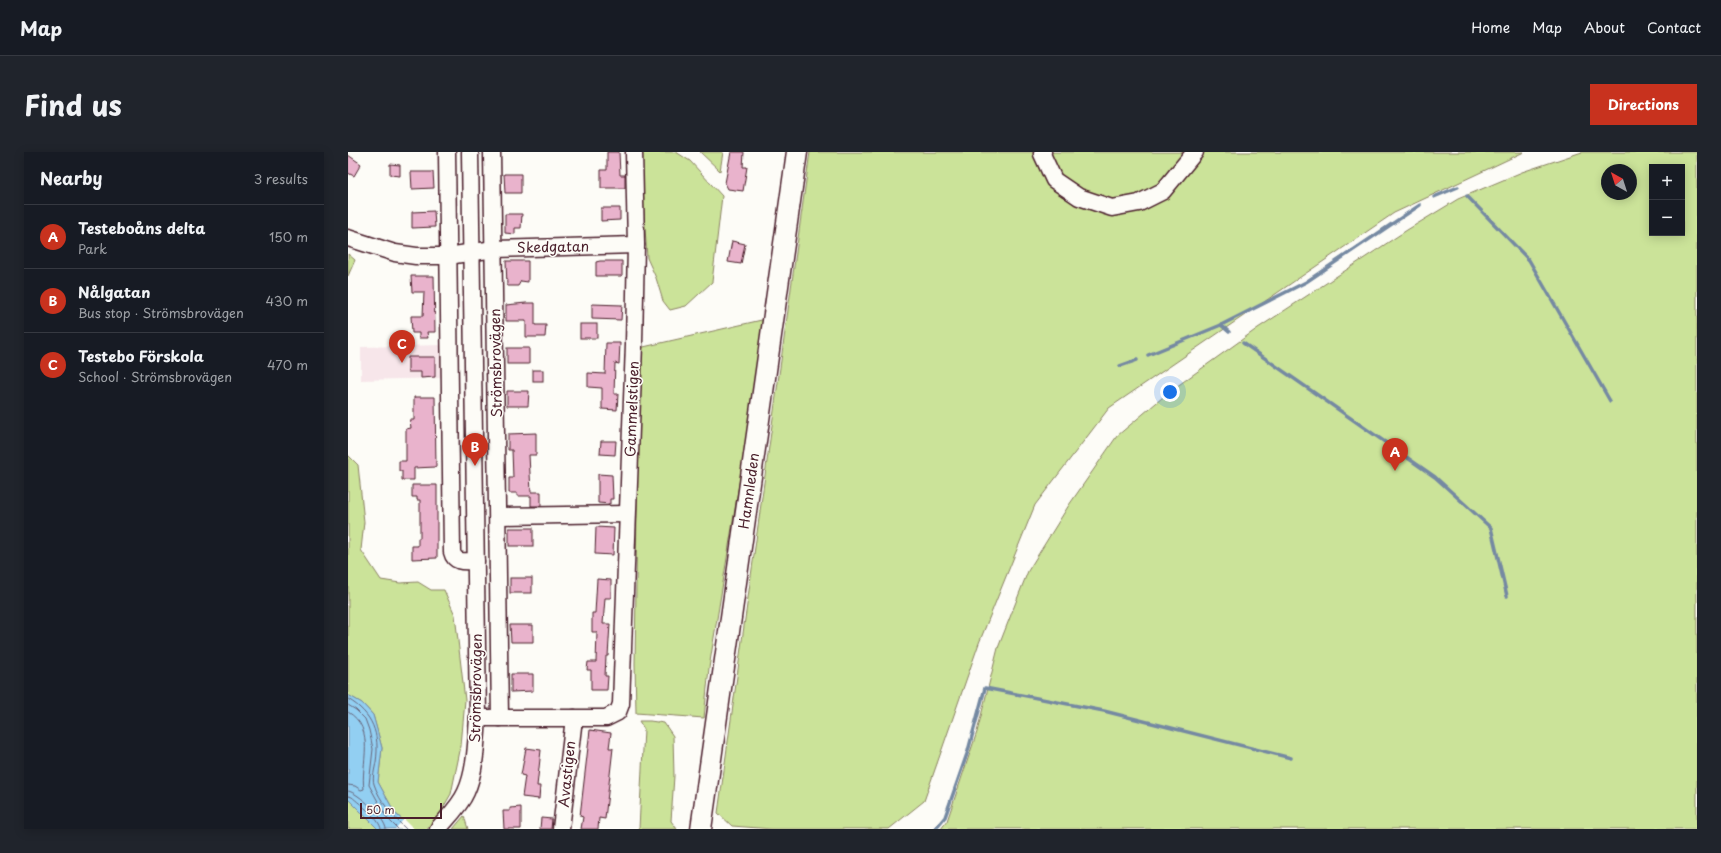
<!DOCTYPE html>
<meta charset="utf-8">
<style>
:root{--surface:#171b24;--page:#20242c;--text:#f1f3f6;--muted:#9ea1a6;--line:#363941;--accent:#c8321e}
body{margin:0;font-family:"Playpen Sans",sans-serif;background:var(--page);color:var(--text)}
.controls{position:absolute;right:12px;top:12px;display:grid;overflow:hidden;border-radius:0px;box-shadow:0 2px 10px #0003}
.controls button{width:36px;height:36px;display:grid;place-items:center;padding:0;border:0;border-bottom:1px solid var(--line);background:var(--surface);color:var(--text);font:20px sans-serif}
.compass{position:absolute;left:1253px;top:12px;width:36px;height:36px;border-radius:50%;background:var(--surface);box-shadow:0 2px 10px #0003;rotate:321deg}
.scale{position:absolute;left:12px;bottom:10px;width:82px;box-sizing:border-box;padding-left:4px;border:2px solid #4a1f2b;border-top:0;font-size:11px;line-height:14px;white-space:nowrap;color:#4a1f2b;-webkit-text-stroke:3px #fdfcf7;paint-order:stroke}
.you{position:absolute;left:822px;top:240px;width:14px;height:14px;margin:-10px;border:3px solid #fff;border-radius:50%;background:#1a73e8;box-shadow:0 0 0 6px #1a73e833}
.badge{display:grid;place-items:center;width:26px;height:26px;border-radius:50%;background:var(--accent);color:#fff;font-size:13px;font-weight:700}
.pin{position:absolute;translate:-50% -33px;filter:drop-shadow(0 1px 2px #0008)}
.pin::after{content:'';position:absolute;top:21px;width:14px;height:12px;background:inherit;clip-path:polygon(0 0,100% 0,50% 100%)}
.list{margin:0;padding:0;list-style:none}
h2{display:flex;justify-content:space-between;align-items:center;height:52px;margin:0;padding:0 16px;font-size:17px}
h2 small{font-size:13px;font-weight:400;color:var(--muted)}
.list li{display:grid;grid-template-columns:26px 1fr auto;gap:12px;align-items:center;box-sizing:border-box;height:64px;padding:0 16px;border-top:1px solid var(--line)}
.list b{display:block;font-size:15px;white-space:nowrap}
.list p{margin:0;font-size:13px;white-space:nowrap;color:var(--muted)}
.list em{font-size:13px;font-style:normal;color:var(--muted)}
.map{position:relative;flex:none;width:1349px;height:677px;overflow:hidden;border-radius:0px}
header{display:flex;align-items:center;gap:24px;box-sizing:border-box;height:56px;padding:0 20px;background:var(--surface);border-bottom:1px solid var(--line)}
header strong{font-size:19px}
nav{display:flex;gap:22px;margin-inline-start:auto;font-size:14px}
.intro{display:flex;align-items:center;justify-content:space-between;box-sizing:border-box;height:96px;padding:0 24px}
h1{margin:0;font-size:28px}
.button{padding:10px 18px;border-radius:0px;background:var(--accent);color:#fff;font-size:14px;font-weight:700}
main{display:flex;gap:24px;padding:0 24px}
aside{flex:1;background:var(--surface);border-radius:0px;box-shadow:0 2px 10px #0003}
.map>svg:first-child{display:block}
</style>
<header>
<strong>Map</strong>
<nav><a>Home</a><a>Map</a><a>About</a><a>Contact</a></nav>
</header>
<div class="intro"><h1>Find us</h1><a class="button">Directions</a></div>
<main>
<aside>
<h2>Nearby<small>3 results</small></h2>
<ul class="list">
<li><span class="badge">A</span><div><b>Testeboåns delta</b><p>Park</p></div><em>150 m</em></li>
<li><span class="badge">B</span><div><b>Nålgatan</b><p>Bus stop · Strömsbrovägen</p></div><em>430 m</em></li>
<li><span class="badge">C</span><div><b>Testebo Förskola</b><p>School · Strömsbrovägen</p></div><em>470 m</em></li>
</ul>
</aside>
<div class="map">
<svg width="1349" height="677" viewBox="0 0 1349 677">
<rect width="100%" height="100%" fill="#fdfcf7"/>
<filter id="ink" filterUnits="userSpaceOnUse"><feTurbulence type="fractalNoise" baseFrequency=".025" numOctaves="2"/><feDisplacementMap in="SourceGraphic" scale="8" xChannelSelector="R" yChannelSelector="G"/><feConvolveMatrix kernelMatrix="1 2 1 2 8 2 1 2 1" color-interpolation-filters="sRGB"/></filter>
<g filter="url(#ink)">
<polygon fill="#f7e6ea" points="95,193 96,226 13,228 13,195"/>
<g fill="#cbe399" stroke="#8a8162" fill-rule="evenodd">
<polygon points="292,0 328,0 342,9 374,44 364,130 338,154 322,158 315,149 308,126 299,106"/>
<polygon points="352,0 375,0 372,19"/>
<polygon points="462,0 1176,0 1046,61 761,256 687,353 631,491 576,649 541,677 424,677 384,674 370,661"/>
<path d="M1234 0H1349V677H593L599 669 629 580 650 496 680 419 721 353 769 284 821 240 910 176 1059 78 1110 47 1174 20ZM1304 15H1334V81H1304ZM1259 18H1283V42H1259Z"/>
<polygon points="0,102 7,108 0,124"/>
<polygon points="418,167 361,516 356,566 288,561 287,512 291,196"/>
<polygon points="0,303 10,313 16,370 13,398 33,428 52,431 70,430 83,438 96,438 107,463 117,548 113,594 103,642 89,666 79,677 64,677 47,661 30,630 34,596 25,563 14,551 0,543"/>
<polygon points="291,569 302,569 316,571 325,584 326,624 323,669 329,677 291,677 296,577"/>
<polygon points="0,647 30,677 0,677"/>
<polygon points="116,664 120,677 105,677"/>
</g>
<polygon fill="#92cff2" stroke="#7589a2" points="0,543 14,551 25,563 34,596 30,630 47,661 64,677 30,677 0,647"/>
<polygon fill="#fdfcf7" points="56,667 66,677 47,677"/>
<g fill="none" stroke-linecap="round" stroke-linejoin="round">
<g stroke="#67657b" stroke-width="1">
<path d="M0 547C25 562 32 582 28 610 27 616 24 626 26 632 31 648 46 666 58 677"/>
<polyline points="0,553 8,558 17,567 21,578 25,597 21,633 39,666 50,677"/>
<path d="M0 560C29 577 12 612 16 637L13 638 7 634 0 633"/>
<path d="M0 639C10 640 38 667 38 677"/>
<path d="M0 644 4 645C12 652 32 667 33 677"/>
</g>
<g stroke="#7589a2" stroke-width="3.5">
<polyline points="1119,44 1181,108 1262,249"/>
<polyline points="1086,45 1110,35"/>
<polyline points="873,173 881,180"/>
<polyline points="895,191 1087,325 1143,376 1159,444"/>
<polyline points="800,203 873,173 958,130 1072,53"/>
<polyline points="772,214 789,208"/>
<polyline points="587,677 597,665 620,599 637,536 756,559 943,606"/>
</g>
</g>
<g fill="#e9b3cc" stroke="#4a1f2b">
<polygon points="259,0 271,0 272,23 277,23 277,36 253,36 253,18 259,18"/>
<polygon points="383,0 396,0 395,15 399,15 395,39 380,37 377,31"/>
<polygon points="0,3 13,12 6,24 0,21"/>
<polygon points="42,12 52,13 52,24 42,23"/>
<polygon points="63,20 85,20 86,36 64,37"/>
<polygon points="156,22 173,22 173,41 157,41"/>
<polygon points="253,56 272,56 272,68 253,69"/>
<polygon points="86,59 87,75 64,76 64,60"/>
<polygon points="157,62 174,62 173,76 167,76 167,82 157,81"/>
<polygon points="384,89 397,92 393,112 380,110"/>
<polygon points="158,109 180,109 180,130 173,129 170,134 159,134"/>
<polygon points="252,109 274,109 274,124 248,124 248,110"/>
<polygon points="63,124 86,124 87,180 79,180 80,186 71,186 71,181 64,181 63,164 75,164 76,140 64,140"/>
<polygon points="178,151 187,151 187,173 198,173 197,185 178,185 178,169 158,169 158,153"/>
<polygon points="244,152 274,153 273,168 244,167"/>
<rect x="232" y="172" width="17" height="14"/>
<polygon points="258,191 272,191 271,212 267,211 266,242 270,242 269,258 254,257 254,236 240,235 240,221 257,222"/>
<rect x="159" y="196" width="22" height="16"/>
<polygon points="60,205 87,205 87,225 73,226 73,220 60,220"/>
<rect x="185" y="218" width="10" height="11"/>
<polygon points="159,239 181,239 180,254 159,254"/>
<polygon points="66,245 87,245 88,315 66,316 66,328 54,328 54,319 51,319 51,309 58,309 58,277 63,276 62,268 66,268"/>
<polygon points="188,281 188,303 181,303 183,340 193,340 193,354 183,354 183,344 169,344 169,341 161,341 161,326 165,326 164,298 160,298 160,282"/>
<polygon points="253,289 268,289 267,303 252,302"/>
<polygon points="250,322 264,323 265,347 262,347 262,352 250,351"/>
<polygon points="64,333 89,333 89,406 64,407 64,394 70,394 70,386 72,386 72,348 69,348 69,345 64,345"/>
<polygon points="248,375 266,376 265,403 247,402"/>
<rect x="161" y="376" width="24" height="18"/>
<rect x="162" y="426" width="22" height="15"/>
<polygon points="249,427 263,428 263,446 257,446 255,472 262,472 260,504 258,504 257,524 260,524 259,538 243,538 243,518 239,518 240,510 248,510 249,480 244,480 244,461 247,461"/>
<polygon points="162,473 185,473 185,490 163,490"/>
<polygon points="163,522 185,522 185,539 163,540"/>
<polygon points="242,578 263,581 261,596 265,596 257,667 251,666 250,677 233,677 235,665 232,664"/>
<polygon points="178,596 193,598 189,634 192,634 191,647 174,645 177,624 173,623"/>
<polygon points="173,655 173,677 156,677 155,659 162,659 162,656"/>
<polygon points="193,666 204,667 203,677 192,677"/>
</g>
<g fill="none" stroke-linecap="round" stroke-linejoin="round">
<g stroke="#4a1f2b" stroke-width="19">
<g id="minor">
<path d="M99 0 104 400C107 412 118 409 128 409"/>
<polyline points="144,0 152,566"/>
<polyline points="695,0 694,2 706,28 731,45 764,56 791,51 815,39 847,0"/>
<polyline points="0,86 47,101 68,104 100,104 146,97 288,93"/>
<polyline points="150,364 279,362"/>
<polyline points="130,566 258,566 270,560 273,552 286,192 288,93 286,0"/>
<path d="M90 677C100 665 112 654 118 640 128 618 128 590 130 566L122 0"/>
<polyline points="213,677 226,566"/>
</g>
</g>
<g stroke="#4a1f2b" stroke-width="23">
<polyline id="major" points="353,677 449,0"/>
</g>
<use href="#minor" stroke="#fdfcf7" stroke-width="16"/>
<use href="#major" stroke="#fdfcf7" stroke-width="20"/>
</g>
</g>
<g text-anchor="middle" stroke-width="3" stroke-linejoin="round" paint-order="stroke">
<g font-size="14" fill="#4a1f2b" stroke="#fdfcf7">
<text transform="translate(205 95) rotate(-1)" y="5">Skedgatan</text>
<text transform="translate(148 211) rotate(-91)" y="5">Strömsbrovägen</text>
<text transform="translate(284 257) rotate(-88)" y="5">Gammelstigen</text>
<text transform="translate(401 339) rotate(-82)" y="5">Hamnleden</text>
<text transform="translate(128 536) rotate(-89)" y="5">Strömsbrovägen</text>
<text transform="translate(219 622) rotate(-84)" y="5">Avastigen</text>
</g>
</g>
</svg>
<div class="controls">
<button>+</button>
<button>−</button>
</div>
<svg class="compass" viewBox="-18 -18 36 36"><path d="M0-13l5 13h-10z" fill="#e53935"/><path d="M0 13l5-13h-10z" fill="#9ea1a6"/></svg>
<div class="scale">50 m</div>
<div class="you"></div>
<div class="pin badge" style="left:1047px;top:319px">A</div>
<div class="pin badge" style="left:127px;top:314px">B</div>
<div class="pin badge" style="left:54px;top:211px">C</div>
</div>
</main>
